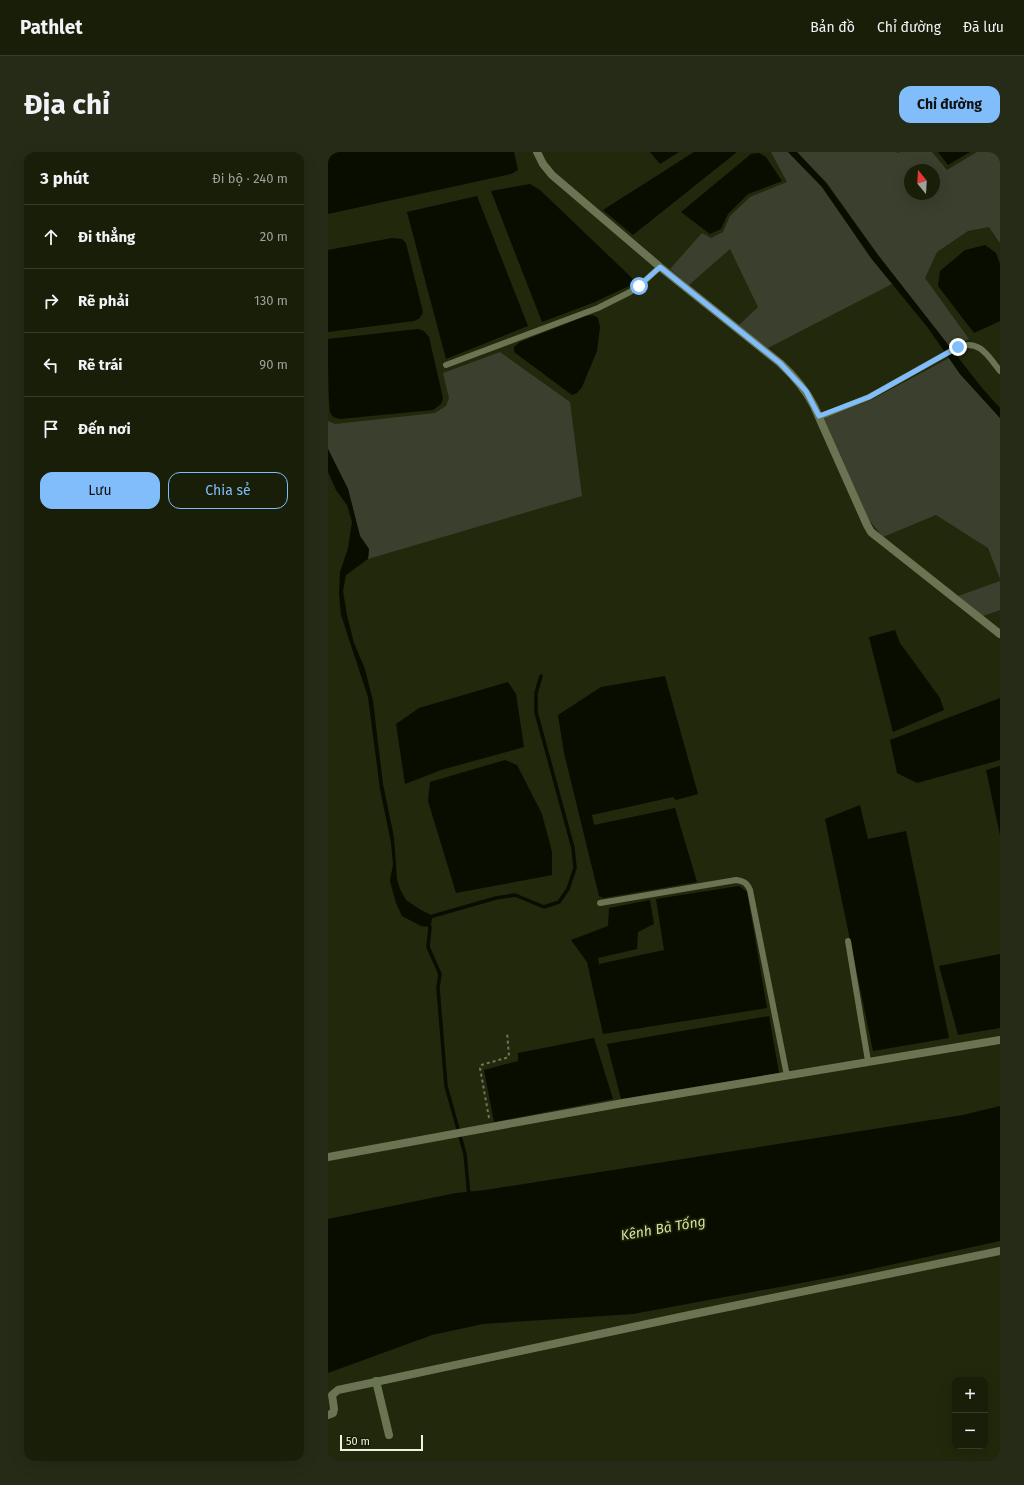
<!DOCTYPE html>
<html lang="vi">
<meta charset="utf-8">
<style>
:root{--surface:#191e09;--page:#262b17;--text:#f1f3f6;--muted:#9fa29c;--line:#373c2a;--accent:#80bdfa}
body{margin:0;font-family:"Fira Sans",sans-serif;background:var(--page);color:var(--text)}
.controls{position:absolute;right:12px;bottom:12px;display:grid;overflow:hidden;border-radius:8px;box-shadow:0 4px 16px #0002}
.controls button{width:36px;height:36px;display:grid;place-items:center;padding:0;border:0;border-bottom:1px solid var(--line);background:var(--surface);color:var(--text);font:20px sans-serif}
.compass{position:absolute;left:576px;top:12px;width:36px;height:36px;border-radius:50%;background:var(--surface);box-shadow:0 4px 16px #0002;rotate:342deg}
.scale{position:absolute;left:12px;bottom:10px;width:83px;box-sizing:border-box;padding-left:4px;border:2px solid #edf3e1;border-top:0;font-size:11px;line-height:14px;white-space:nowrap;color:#edf3e1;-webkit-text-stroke:3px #181e03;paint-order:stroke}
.stop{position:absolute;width:12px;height:12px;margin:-9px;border:3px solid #80bdfa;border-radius:50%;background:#fff}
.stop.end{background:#80bdfa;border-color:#fff;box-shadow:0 1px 4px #0008}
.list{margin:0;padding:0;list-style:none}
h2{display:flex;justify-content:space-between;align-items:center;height:52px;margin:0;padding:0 16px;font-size:17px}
h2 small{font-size:13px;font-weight:400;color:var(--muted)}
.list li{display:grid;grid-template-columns:26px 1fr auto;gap:12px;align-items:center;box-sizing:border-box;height:64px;padding:0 16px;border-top:1px solid var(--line)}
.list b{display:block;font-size:15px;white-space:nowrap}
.list em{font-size:13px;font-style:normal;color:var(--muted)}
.actions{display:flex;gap:8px;padding:12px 16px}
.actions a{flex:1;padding:9px 0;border:1px solid var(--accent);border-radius:12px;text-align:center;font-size:14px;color:var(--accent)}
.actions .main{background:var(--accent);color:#111}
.icon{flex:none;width:22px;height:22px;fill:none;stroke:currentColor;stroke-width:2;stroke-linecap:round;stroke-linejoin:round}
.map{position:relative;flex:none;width:672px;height:1309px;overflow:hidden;border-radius:12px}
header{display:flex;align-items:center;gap:24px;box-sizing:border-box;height:56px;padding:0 20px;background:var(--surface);border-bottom:1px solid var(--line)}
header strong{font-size:19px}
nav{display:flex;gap:22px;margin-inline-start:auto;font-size:14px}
.intro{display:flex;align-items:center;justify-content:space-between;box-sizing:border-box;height:96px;padding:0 24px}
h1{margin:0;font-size:28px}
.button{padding:10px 18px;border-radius:12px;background:var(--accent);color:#111;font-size:14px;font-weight:700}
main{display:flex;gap:24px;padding:0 24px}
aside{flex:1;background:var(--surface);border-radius:12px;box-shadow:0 4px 16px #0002}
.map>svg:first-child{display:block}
</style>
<header>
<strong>Pathlet</strong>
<nav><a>Bản đồ</a><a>Chỉ đường</a><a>Đã lưu</a></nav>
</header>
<div class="intro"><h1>Địa chỉ</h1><a class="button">Chỉ đường</a></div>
<main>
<aside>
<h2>3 phút<small>Đi bộ · 240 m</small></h2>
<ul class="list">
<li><svg class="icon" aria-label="ahead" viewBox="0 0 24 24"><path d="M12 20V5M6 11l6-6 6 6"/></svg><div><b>Đi thẳng</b></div><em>20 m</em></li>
<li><svg class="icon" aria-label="right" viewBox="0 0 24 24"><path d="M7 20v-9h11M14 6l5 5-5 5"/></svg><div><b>Rẽ phải</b></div><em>130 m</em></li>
<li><svg class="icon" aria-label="left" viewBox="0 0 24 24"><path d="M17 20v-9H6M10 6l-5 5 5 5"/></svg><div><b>Rẽ trái</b></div><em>90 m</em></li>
<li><svg class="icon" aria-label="arrive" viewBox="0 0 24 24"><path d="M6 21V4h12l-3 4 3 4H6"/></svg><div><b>Đến nơi</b></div></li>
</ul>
<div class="actions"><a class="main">Lưu</a><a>Chia sẻ</a></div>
</aside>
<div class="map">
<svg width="672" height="1309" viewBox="0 0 672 1309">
<rect width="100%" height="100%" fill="#21280c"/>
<g fill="#3a402d" fill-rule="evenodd">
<polygon points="443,0 460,0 494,35 543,106 564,132 440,196 411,173 430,155 402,97 361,133 342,117 374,81 383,86 395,80 402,64 422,45 459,30"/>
<path d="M469 0H568L570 1 572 0H604L619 18 649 0H672V90H671L661 75 640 79 609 100 597 126 641 187 621 194 550 103 499 31ZM582 18H606V42H582Z"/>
<polygon points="172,200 242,250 254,344 40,407 41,397 32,384 20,337 0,297 0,269 7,272 107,261 118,254 121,246 115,221"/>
<polygon points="621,206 632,222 672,266 672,427 660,396 608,363 555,385 541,368 496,266 543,248"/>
<polygon points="672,429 672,458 655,464 630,444"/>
</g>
<g fill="#080d00">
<polygon points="0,0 186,0 190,18 183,22 0,62"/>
<polygon points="322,0 351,0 332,12"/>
<polygon points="366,0 409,0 305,83 275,58"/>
<polygon points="460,0 469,0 498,31 550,103 654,236 672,256 672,266 632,222 600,176 543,106 494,35"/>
<polygon points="610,0 642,0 620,13"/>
<polygon points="431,1 438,5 454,29 420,42 400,62 393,77 382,82 353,60 423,2"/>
<polygon points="202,32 212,38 305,127 303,133 267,150 214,170 163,39"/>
<polygon points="149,44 200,174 118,207 79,60"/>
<polygon points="64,86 74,87 78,91 95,160 92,166 86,169 0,180 0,98"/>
<polygon points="657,93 668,101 672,112 672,169 646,181 610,134 612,119 637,98"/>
<polygon points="265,163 270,166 272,175 269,199 254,235 249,241 244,243 186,200 186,195 192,190 258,164"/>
<path d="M90 177 96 179 101 185 115 246 113 252 105 258 12 267C7 266 4 265 2 260 0 245 0 205 0 187Z"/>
<polygon points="0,297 20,337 32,384 41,397 40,407 18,423 15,439 19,463 26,491 37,517 45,549 55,632 66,685 69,727 72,737 78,748 93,758 105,764 102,775 93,774 74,764 68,751 62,729 65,712 63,691 52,637 40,545 13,463 11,442 12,420 20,396 24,370 19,353 8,338 0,320"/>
<polygon points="567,478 572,491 612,546 616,558 565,580 541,485"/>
<polygon points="337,524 370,642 348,648 345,645 264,663 266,673 347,656 369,730 275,746 271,744 236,601 230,563 273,535"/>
<polygon points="180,530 188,542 196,595 113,618 77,632 68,572 91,556"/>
<polygon points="672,546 672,608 589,631 569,621 562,588"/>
<polygon points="177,608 189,613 214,662 224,700 224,723 128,741 100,649 102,630"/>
<polygon points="672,614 672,683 658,618"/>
<polygon points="532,653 540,687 578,679 621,886 545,899 497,667"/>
<polygon points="411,734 419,740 439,856 275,882 259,810 243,788 280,774 281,756 322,748 326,772 310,780 309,797 270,806 271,812 336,798 328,747"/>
<polygon points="672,802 672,876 630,883 611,814"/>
<polygon points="441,864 451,921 293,947 279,892"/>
<polygon points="266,886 285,947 166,970 156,918 190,909 190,901"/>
<polygon points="672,954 672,1089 516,1123 305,1162 155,1172 104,1183 0,1221 0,1067 128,1041 157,1038 635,963"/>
</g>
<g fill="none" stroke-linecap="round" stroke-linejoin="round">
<g stroke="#080d00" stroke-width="3.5">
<polyline points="105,764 168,746 187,743 216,755 231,750 240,737 247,716 245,696 208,560 208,541 213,524"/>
<polyline points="102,775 100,795 112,822 110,836 118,934 137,1002 141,1044"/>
</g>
<polyline stroke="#70765e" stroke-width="2" stroke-dasharray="3 3" stroke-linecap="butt" points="161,966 152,916 153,913 178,906 181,904 179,880"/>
<g stroke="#6a7452" stroke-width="6">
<polyline points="118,213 270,156 302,140 311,134 332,115"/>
<path d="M491 265 541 245 630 195C652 187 660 204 672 219"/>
<path d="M272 751 408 728C416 729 419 731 422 738L459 924"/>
<polyline points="520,789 540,909"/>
</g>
<g stroke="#6a7452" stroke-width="8">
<path d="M209 0 215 12 224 23 332 115 452 211C466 224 477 236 486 254L539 373 543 380 672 482"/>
<polyline points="0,1005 295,951 672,888"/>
<polyline points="48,1229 61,1283"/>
<polyline points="0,1263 5,1261 6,1257 4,1243 10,1238 366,1162 672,1099"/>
</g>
</g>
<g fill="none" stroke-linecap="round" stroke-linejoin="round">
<polyline stroke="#80bdfa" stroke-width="5" points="311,134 332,115 452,211 478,239 491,264 541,245 630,195"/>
</g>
<g text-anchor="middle" stroke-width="4" stroke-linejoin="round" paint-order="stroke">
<g font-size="14" font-style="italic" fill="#d0e2a4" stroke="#181e03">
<text transform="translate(335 1076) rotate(-10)" y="5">Kênh Bà Tống</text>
</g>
</g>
</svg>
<div class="controls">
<button>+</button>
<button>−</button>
</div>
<svg class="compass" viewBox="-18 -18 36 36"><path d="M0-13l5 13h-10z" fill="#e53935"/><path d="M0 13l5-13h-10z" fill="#9fa29c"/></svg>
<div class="scale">50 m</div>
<div class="stop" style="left:311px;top:134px"></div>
<div class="stop end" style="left:630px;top:195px"></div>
</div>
</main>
